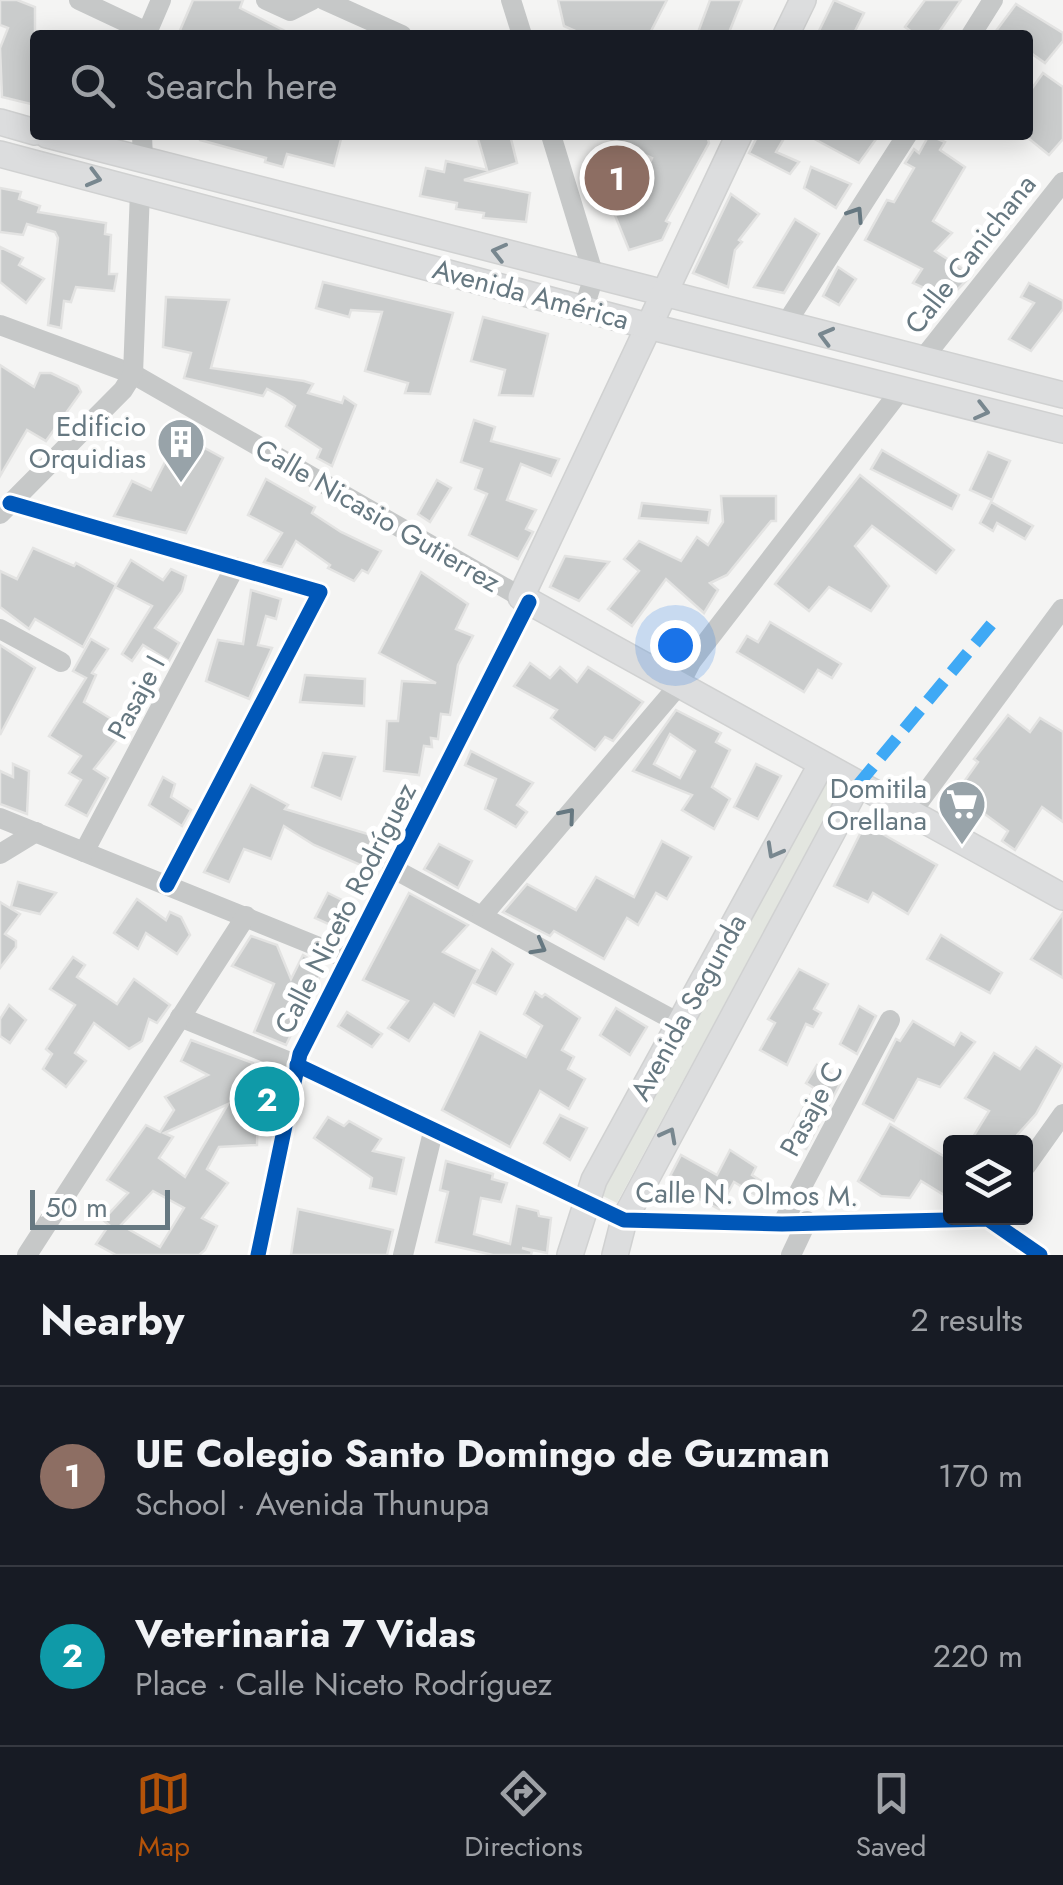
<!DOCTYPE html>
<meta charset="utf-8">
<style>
:root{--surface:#171b24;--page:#242831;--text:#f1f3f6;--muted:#9ea1a6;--line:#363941;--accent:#b45309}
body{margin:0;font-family:Jost,sans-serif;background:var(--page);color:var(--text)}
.controls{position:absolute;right:30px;bottom:30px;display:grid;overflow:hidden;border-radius:10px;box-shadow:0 5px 25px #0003}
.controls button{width:90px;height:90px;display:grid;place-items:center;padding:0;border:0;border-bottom:2px solid var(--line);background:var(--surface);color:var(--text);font:50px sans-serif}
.scale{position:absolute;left:30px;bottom:25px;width:140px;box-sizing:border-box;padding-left:10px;border:5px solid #667881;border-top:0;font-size:28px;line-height:35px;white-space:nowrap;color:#667881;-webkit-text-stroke:8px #fff;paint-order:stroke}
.you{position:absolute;left:675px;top:645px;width:35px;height:35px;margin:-25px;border:8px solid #fff;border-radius:50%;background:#1a73e8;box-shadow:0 0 0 15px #1a73e833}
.badge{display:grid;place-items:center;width:65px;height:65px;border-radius:50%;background:var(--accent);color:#fff;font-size:32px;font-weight:700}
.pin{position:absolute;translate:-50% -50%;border:5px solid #fff;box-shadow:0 2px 10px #0006}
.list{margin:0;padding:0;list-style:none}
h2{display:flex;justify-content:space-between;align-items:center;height:130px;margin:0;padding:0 40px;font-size:42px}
h2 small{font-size:32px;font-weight:400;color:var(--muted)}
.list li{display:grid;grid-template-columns:65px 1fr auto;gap:30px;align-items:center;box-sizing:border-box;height:180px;padding:0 40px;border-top:2px solid var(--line)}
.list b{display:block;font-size:38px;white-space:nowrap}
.list p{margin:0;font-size:32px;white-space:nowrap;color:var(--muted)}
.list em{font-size:32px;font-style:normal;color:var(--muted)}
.icon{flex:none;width:55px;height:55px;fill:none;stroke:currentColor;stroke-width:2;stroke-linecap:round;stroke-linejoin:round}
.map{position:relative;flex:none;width:1063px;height:1255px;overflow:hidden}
.search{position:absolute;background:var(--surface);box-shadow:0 5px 25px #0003;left:30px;right:30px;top:30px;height:110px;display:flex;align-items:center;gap:25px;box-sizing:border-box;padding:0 35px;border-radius:10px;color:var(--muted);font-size:38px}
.sheet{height:490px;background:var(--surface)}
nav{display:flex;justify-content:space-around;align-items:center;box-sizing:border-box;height:140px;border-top:2px solid var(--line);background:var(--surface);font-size:28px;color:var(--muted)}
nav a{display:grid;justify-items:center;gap:5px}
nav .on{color:var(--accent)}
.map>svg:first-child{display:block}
</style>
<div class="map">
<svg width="1063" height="1255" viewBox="0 0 1063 1255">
<rect width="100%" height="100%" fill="#f4f4f3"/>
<polygon fill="#e3e6e0" points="824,782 840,790 617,1203 601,1195"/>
<g fill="#cacccc" stroke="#e3e3e2" stroke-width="2.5" fill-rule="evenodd">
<polygon points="0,0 17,0 35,7 35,105 2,97 0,48 8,28 0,25"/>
<polygon points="193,0 243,0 240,8 293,35 178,35"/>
<polygon points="558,0 667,0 649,35 584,35 564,26"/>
<polygon points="710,0 742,0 728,35 697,35"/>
<polygon points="834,0 864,13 853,35 817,35"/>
<polygon points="925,0 961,0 937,35 916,35 905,27"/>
<polygon points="1016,4 1063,33 1063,41 1045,63 1028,51 1028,35 993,35"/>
<polygon points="1043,73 1063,87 1063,139 1049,155 1028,138 1028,94"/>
<polygon points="200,135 342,135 334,166 287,154 283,167 265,162 266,158 200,140"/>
<polygon points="477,135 510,135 517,163 464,180 530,193 526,222 483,218 484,213 456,209 457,203 420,196 426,168 444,172 446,161 487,170"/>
<polygon points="601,135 707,135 709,143 666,221 670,223 662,240 629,250 614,213 629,207 652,158"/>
<polygon points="758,135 786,135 776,152 799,162 790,174 749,153"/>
<polygon points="807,135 879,135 859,163"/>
<polygon points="929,135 945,142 940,150 965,167 933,221 952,233 935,251 972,275 948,299 913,283 922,269 865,240 887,200 894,202 914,168 905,163 914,149 919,153"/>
<polygon points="811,167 851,184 836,208 804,188"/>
<polygon points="0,188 21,192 19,199 40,206 38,212 106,223 105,234 111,235 109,274 117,274 114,291 76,287 71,302 64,301 61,328 48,325 58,238 55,232 27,224 23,235 0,232"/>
<polygon points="731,194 759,214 739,240 742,242 735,250 728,287 693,273"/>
<polygon points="795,219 819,234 784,293 754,287"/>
<polygon points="0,247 23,258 19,265 44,279 26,303 0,282"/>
<polygon points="838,267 856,279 839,305 823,296"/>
<polygon points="323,282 453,313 430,394 405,393 408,383 365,371 382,312 351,310 349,317 316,308"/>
<polygon points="1029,283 1063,301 1063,309 1031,351 1009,339 1034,303 1021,297"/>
<polygon points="166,297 229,300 211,368 304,381 313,384 308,393 342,403 344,397 356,405 332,466 317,458 321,449 286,426 295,406 284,398 267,389 263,396 184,378 191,353 163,347"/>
<polygon points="483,317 548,334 533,396 499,395 505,370 471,361"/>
<polygon points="0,365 34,387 40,373 51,373 78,386 81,392 46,441 27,430 0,476"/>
<polygon points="474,420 495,427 491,441 559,459 551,476 521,464 507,500 536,510 526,529 533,532 518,559 469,535 487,494 475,489 482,469 461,462"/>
<polygon points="179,434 223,458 186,533 114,516 132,481 151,490"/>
<polygon points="882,450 959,495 952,509 871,469"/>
<polygon points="988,452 1010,461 992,500 970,490"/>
<polygon points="860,475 954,550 936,573 872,526 855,546 889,586 871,611 829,587 809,611 775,584"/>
<polygon points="266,479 315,507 312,513 341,532 381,551 368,573 362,570 354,581 328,568 330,565 296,541 282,567 264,562 282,533 248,515"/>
<polygon points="437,480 451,488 430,522 418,514"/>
<polygon points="721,496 776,496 776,521 771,521 727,575 710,583 718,590 704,613 666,579 632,626 608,609 639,571 624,559 639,541 681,561 697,537 708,545 723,522"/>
<polygon points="991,502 1033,526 1025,539 997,523 993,531 980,523"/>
<polygon points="642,503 710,510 708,523 639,518"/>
<polygon points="33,548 74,566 76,563 116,585 83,647 35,619 29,629 0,607 0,571 17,579"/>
<polygon points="565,556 609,562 579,601 550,587"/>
<polygon points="131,560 163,580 171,569 186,576 182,591 155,628 179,643 169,661 143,645 132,661 122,654 152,606 115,587"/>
<polygon points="421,572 468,604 456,629 473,636 458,665 450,715 441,714 438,739 431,738 432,747 424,746 419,775 384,771 387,721 398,721 402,681 436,683 379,653"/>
<polygon points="251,590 281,599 276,619 266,616 258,645 272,648 249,699 206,681 218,640 243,644"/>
<polygon points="770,622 841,664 832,678 818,670 804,692 737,652 747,636 758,642"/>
<polygon points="91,639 108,649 92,673 96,675 84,702 126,728 94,769 108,778 87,816 66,805 81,780 69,773 81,756 49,736 86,678 73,671"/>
<polygon points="0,645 35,668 0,735"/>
<polygon points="530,663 550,678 560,667 577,682 588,667 643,702 613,741 605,737 595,750 551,718 557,710 514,686"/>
<polygon points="305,675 365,679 364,706 300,702"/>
<path d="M676 710 721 733 716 742 730 750 712 787 730 799 714 829 682 810 692 795 633 771ZM670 734 695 751 680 778 654 764Z"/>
<polygon points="1008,715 1030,732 1040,718 1063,732 1063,822 1042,807 1015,850 1002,841 1008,831 956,793 978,762 974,759"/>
<polygon points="471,751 533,783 517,805 527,812 516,827 485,809 496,779 465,765"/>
<polygon points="323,753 355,757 341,799 312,787"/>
<polygon points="13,764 29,771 27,814 0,804 0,771 13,777"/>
<polygon points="756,764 781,776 758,819 734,807"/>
<polygon points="163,777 175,784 171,797 191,810 182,826 149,805"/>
<polygon points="251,785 288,805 285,809 381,838 365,867 314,845 284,826 271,859 244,849 229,882 204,872"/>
<polygon points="865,824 937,865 908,914 873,893 868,902 834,886"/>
<polygon points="662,841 691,857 667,899 656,893 638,925 627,918 604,959 554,931 550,936 503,912 527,884 576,910 596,877 634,897"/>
<polygon points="439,844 472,861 458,888 424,869"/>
<polygon points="18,882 56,893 40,914 11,907"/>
<polygon points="328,893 350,904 337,928 315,918"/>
<polygon points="409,893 468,925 443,952 478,970 454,1016 434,1004 409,1041 388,1028 408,1001 363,980"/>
<polygon points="137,899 166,920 170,912 181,917 190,935 177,954 146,933 138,949 114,933"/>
<polygon points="0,902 20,914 5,934 16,941 16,947 0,968"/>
<polygon points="1063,913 1063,978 1031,959"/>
<polygon points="941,935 1002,973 990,993 927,959"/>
<polygon points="251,936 277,945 291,979 303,955 324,968 286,1045 254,1032 274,984 232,966"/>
<polygon points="492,949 513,964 496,994 474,983"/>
<polygon points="73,957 85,965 77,977 117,1004 134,979 170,1005 157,1023 149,1019 142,1041 129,1049 94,1023 75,1053 86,1061 66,1087 43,1069 52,1054 46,1049 75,1005 50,989"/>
<polygon points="799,969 828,984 814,1009 821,1013 813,1027 806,1024 787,1065 760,1050 775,1023 768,1019"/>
<polygon points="535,992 542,997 545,994 580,1018 562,1050 574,1057 568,1069 585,1079 569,1109 540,1091 510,1147 442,1110 480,1032 526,1057 542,1026 524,1014"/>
<polygon points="9,1005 26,1020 10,1043 0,1036 0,1019"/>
<polygon points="859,1006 876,1016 857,1054 840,1044"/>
<polygon points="616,1008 647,1027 630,1055 600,1035"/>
<polygon points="347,1012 382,1034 372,1047 338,1026"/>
<polygon points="913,1021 954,1045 961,1033 975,1042 940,1087 918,1079 894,1121 863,1104 896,1039 900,1041"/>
<path d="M191 1040 253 1063 245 1079 276 1095 274 1110 258 1103 257 1145 219 1147 207 1169 228 1183 202 1218 217 1226 205 1250 199 1255H116L96 1244 109 1225 103 1220 128 1193 107 1180 146 1125 160 1132 174 1110 165 1097 208 1075 181 1061ZM228 1104 185 1177 159 1158 173 1137 164 1133ZM153 1191 184 1208 160 1247 121 1225Z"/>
<polygon points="1036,1047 1063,1065 1036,1114 1011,1142 970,1142 989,1111 965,1098 994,1053 1020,1069"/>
<polygon points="817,1065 842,1080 806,1149 786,1140 814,1088 806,1083"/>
<polygon points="560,1115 587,1128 570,1160 544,1143"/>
<polygon points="328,1117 344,1126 349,1121 381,1139 373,1151 404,1158 396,1194 370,1188 372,1178 314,1138"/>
<polygon points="890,1124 950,1160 950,1185 944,1195 921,1181 910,1198 881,1196 858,1181"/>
<polygon points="730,1150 756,1167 752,1175 761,1181 754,1194 734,1182 719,1209 667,1182 681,1155 717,1175"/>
<polygon points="446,1161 493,1174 492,1179 507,1183 501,1202 481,1198 474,1234 510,1244 517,1206 538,1211 539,1216 551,1218 547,1253 522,1248 532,1251 531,1255 493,1255 436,1242 448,1192 440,1190"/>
<polygon points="298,1209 393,1230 387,1255 291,1255"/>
</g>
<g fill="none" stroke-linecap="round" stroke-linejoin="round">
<g stroke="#d0d1d1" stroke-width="28">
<g id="major">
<polyline points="786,35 803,0"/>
<polyline points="0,122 35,132"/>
<polyline points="47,135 1063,395"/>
<polyline points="739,135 521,597 1063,897"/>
<polyline points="0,154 648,326 1063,430"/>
<polyline points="570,1255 594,1180 821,765"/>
<polyline points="615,1255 624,1220 857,786"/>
</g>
</g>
<g stroke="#c6c8c8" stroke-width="20">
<polyline points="79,0 147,32"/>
<polyline points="266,0 290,11 312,0"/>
<polyline points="324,0 402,35"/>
<polyline points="511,0 522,35"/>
<polyline points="146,35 161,0"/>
<polyline points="971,35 993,0"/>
<polyline points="142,135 143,160"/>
<polyline points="551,135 594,276 584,308"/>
<polyline points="0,325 133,374 521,597"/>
<polyline points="785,325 907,135"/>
<polyline points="921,361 1063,182"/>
<polyline points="10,503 320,592 167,885"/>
<polyline points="0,514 123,390 133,374 140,191"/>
<polyline points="0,629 61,662"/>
<polyline points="910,814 1062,609"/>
<polyline points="0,818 346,958"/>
<polyline points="84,852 235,567"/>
<polyline points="0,854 36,832"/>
<polyline points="392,868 679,1023"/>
<polyline points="482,916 679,685 691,662 900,391"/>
<polyline points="180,1017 297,1065 624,1220 782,1224 988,1219 1040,1255"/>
<polyline points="1026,1166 1063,1114"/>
<polyline points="782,1224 890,1020"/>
<polyline points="27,1255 246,916"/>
<polyline points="258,1255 300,1054 529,602"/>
<polyline points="403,1255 433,1132"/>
<polyline points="791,1255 807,1221"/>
</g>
<use href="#major" stroke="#dcddde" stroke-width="25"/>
<polyline stroke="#3fa9f5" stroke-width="12" stroke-dasharray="25 12" stroke-linecap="butt" points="857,786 994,621"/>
<g stroke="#fff" stroke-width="21">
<g id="cycleway">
<polyline points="10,503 320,592 167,885"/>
<polyline points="297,1065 624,1220 782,1224 988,1219 1040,1255"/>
<polyline points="258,1255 300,1054 529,602"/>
</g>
</g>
<use href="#cycleway" stroke="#0057b8" stroke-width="15"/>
</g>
<defs><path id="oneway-chevron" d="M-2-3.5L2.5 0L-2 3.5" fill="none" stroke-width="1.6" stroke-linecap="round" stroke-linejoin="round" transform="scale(2.5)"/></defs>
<g stroke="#78878f">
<use href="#oneway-chevron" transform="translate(94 178) rotate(15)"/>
<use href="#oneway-chevron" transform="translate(499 252) rotate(-166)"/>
<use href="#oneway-chevron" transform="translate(826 336) rotate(-165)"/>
<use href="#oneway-chevron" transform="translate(982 411) rotate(14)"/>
<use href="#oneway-chevron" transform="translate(774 851) rotate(119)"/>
<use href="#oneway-chevron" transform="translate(669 1135) rotate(-62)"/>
</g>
<g stroke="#667881">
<use href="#oneway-chevron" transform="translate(856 214) rotate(-57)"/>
<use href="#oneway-chevron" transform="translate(568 815) rotate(-50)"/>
<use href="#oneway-chevron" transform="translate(539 947) rotate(29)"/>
</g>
<defs>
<g id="building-pin" transform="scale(2.5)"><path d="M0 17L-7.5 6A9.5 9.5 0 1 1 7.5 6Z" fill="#98a3a9" stroke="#fff"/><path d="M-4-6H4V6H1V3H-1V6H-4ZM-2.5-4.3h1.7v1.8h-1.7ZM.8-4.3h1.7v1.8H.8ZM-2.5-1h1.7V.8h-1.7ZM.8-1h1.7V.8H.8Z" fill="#fff"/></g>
<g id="supermarket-pin" transform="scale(2.5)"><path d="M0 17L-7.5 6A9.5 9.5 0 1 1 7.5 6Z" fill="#98a3a9" stroke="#fff"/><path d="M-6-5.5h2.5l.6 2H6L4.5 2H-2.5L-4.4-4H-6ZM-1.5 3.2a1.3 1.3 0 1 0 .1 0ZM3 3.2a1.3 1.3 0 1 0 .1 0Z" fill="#fff"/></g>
</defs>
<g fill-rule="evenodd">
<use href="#building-pin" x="181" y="442"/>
<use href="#supermarket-pin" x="962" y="804"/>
</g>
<g text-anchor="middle" stroke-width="10" stroke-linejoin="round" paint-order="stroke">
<g font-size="28" fill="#667881" stroke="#fff">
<text transform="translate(970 254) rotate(-52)" y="10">Calle Canichana</text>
<text transform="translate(531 294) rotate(15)" y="10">Avenida América</text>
<text transform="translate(378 515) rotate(30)" y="10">Calle Nicasio Gutierrez</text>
<text transform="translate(136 697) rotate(-62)" y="10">Pasaje I</text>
<text transform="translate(345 908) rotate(-63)" y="10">Calle Niceto Rodríguez</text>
<text transform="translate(688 1007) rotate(-61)" y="10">Avenida Segunda</text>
<text transform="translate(811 1109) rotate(-62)" y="10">Pasaje C</text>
<text transform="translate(747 1194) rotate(1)" y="10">Calle N. Olmos M.</text>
</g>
<g font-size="28" fill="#667881" stroke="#fff" text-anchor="end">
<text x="146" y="436">Edificio<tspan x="146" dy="32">Orquidias</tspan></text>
<text x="927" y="798">Domitila<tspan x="927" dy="32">Orellana</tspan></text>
</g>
</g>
</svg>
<div class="controls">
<button><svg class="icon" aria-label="layers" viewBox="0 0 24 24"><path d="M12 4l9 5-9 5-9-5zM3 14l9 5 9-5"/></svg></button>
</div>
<div class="scale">50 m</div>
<div class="you"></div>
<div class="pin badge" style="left:617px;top:178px;background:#8d6e63">1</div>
<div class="pin badge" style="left:267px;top:1099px;background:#0f9aa8">2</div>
<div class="search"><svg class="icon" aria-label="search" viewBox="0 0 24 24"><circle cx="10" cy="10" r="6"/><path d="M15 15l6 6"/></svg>Search here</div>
</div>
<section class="sheet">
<h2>Nearby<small>2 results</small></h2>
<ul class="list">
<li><span class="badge" style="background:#8d6e63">1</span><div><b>UE Colegio Santo Domingo de Guzman</b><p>School · Avenida Thunupa</p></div><em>170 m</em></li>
<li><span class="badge" style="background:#0f9aa8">2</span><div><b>Veterinaria 7 Vidas</b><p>Place · Calle Niceto Rodríguez</p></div><em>220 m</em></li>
</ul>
</section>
<nav>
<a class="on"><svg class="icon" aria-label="map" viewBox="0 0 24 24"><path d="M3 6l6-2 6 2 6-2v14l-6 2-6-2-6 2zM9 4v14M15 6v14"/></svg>Map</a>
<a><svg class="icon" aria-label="directions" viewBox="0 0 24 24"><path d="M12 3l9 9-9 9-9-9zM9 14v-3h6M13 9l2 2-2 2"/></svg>Directions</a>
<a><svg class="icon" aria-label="saved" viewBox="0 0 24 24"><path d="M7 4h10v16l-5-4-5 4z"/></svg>Saved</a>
</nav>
